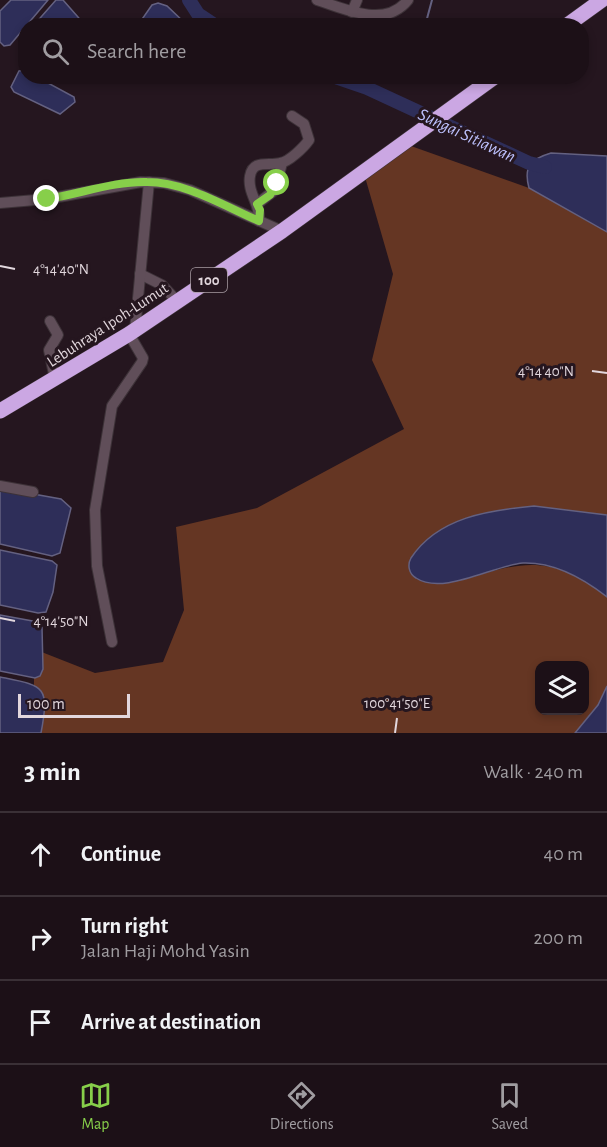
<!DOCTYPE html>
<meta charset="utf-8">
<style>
:root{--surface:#1c1017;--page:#291e24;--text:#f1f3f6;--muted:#a09da1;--line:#3a3036;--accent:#87cf4a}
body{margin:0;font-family:"Alegreya Sans",sans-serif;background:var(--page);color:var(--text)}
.controls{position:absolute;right:18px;bottom:18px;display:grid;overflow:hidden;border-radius:12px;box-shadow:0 3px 9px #0003}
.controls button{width:54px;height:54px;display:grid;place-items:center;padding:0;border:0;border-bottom:2px solid var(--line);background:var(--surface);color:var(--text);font:30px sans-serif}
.scale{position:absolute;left:18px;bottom:15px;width:112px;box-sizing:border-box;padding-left:6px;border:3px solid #e2d7dd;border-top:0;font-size:16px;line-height:21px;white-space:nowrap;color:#e2d7dd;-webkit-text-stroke:4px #25161f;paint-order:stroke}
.stop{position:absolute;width:18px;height:18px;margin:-14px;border:4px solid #87cf4a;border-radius:50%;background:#fff}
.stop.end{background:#87cf4a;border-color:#fff;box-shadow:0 2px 6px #0008}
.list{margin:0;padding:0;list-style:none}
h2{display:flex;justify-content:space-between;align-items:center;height:78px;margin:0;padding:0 24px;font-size:26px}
h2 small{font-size:20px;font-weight:400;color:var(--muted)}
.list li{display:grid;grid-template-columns:39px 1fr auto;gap:18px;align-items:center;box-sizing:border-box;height:84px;padding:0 24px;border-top:2px solid var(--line)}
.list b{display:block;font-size:22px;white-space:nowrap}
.list p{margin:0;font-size:20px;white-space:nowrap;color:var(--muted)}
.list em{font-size:20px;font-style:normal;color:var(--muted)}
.icon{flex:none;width:33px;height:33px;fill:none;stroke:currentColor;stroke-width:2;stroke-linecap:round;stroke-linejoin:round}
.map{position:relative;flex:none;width:607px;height:733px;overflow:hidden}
.search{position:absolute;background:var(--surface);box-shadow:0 3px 9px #0003;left:18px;right:18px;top:18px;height:66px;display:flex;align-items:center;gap:15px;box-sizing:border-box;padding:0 21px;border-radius:24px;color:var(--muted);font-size:22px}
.sheet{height:330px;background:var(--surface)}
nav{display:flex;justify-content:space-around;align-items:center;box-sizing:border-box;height:84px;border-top:2px solid var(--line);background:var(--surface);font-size:16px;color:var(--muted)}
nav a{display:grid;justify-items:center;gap:3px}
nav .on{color:var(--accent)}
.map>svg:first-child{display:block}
</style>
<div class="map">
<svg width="607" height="733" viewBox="0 0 607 733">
<rect width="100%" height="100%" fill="#25161f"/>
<path fill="#653623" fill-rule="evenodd" d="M411 146 529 188 607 232V515L575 512 463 580C524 560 554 555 607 597V686L598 705 575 733H34V649L95 673 163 662 184 610 176 527 257 508 404 429 372 360 393 274 365 177ZM540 666H584V710H540Z"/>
<g fill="#2e2e59" stroke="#646181" stroke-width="1.5">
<polygon points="11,0 48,0 10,45 4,46 0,42 0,11"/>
<polygon points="56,0 63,0 85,25 34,25"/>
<polygon points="158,3 167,6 187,25 138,25 152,5"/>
<polygon points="25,70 26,76 37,77 74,97 75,102 60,114 14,92 11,87 19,71"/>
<path d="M551 153 607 156V232L529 188C523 166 531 159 551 153Z"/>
<polygon points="0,488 61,499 71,508 60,553 52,556 0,544"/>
<path d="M534 506 607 515V597C583 578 555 562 523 563 494 565 443 596 416 578 409 574 407 565 411 558 438 517 490 510 534 506Z"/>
<polygon points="0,550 52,561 57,565 53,592 46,612 38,613 0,605"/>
<polygon points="0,615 38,622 42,627 43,669 40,676 35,678 0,671"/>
<path d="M0 677C44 686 50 685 41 733H0Z"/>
<polygon points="607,686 607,733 575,733 598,705"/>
</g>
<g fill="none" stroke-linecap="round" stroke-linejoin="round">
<g stroke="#646181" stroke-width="2">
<polyline points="425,26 432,0"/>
<polyline points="367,88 379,76"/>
</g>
<g stroke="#2e2e59" stroke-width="14">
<polyline points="189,0 198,14 216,26"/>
<polyline points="332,76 367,88 529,163 545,167"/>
</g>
<g stroke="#3d3238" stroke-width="12">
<g id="minor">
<path d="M317 0C346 9 385 29 408 0"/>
<polyline points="352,12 357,0"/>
<polyline points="0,203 47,199 141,182 164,183 190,190 282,231"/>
<polyline points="257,204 275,190 282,163"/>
<path d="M259 221C261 205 247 193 250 176 253 159 268 166 280 163 289 162 304 147 309 140L304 124 292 116"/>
<polyline points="140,274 162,285 177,301"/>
<polyline points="50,321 58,335 49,350 55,379"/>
<polyline points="135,330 149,182"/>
<polyline points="0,486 33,492"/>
<polyline points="112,642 97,566 95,510 112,406 142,362 143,358 129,334"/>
</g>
</g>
<g stroke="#3d3238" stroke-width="16">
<g id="highway">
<polyline points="566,26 602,0"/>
<polyline points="0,411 129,334 282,231 496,76"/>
</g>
</g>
<use href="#minor" stroke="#604e59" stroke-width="10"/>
<use href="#highway" stroke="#cba7e3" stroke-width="15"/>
</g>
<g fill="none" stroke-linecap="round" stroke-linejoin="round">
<path stroke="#87cf4a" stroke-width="8" d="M47 199C80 194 114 181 147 182 186 182 224 206 259 221L260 210 257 204 270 195 277 183"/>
</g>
<path fill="none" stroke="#e2d7dd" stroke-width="2" d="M0 266 15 269M592 371 607 373M0 618 15 621M395 733 397 718"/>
<g text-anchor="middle" stroke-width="6" stroke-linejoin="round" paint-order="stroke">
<rect fill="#25161f" stroke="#a99da4" stroke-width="1.5" x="191" y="268" width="36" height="24" rx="4.5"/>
<g font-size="15" font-weight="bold" fill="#e2d7dd">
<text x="209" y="285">100</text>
</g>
<g font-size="16" fill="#e2d7dd" stroke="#25161f">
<text transform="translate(107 324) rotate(-33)" y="6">Lebuhraya Ipoh-Lumut</text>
</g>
<g font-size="18" font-style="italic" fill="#bbbffb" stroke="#25161f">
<text transform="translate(467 135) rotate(25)" y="6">Sungai Sitiawan</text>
</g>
</g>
<g font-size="15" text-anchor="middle" fill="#e2d7dd" stroke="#25161f" stroke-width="6" stroke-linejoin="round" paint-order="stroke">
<text x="61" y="274">4°14'40"N</text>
<text x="546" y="376">4°14'40"N</text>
<text x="61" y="626">4°14'50"N</text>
<text x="397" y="708">100°41'50"E</text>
</g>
</svg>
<div class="controls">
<button><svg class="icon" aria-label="layers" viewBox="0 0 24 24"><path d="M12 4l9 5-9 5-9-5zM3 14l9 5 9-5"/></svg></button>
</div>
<div class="scale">100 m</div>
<div class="stop" style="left:277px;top:183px"></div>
<div class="stop end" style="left:47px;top:199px"></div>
<div class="search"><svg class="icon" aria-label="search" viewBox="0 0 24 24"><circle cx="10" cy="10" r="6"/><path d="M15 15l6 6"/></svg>Search here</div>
</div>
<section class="sheet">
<h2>3 min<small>Walk · 240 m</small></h2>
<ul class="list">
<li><svg class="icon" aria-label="ahead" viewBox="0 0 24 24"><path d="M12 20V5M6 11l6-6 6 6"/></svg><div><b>Continue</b></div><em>40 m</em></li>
<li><svg class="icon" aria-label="right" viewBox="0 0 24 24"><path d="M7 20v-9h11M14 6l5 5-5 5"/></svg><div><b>Turn right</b><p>Jalan Haji Mohd Yasin</p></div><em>200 m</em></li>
<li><svg class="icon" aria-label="arrive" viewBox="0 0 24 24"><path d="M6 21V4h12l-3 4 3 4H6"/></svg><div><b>Arrive at destination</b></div></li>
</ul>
</section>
<nav>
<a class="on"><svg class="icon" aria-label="map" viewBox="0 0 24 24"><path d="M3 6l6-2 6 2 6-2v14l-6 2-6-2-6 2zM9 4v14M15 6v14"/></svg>Map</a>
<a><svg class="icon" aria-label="directions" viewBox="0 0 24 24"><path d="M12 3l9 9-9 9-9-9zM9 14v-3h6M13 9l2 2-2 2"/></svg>Directions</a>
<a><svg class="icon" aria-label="saved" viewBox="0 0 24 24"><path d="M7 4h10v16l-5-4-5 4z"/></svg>Saved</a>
</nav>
